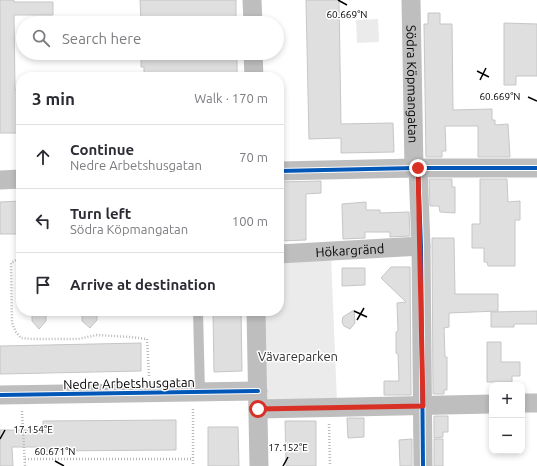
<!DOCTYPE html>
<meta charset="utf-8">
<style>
:root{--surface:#fff;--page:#f2f2f3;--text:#2b2b33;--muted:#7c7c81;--line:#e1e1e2}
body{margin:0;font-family:Ubuntu,sans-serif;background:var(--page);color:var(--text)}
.controls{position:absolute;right:12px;bottom:12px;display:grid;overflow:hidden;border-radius:8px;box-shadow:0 2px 6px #0003}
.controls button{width:36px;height:36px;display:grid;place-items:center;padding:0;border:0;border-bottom:1px solid var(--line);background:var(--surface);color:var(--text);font:20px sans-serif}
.stop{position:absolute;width:12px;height:12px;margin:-9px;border:3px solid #d93025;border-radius:50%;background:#fff}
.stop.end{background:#d93025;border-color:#fff;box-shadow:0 1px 4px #0008}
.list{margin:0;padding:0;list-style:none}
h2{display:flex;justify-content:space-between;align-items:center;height:52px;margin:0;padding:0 16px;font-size:17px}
h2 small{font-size:13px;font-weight:400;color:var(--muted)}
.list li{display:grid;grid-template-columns:26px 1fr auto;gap:12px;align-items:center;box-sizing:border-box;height:64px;padding:0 16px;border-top:1px solid var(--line)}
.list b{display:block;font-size:15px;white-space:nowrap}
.list p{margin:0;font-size:13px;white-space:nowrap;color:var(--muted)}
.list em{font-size:13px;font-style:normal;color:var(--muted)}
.icon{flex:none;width:22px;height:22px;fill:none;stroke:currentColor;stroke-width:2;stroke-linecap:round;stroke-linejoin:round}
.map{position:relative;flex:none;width:537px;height:466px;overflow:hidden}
.search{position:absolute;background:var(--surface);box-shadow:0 2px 6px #0003;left:16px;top:16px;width:268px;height:44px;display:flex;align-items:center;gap:10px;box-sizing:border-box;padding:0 14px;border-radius:22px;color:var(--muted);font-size:15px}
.panel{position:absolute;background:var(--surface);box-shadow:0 2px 6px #0003;left:16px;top:72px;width:268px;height:244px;border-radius:16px}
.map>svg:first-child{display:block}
</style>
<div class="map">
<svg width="537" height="466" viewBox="0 0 537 466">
<rect width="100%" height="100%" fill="#fff"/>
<g fill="#ebebeb">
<polygon points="378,19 379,42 357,43 356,20"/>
<polygon points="331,256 337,402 263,405 261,311 279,311 279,258"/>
</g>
<g fill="#dfdfdf" stroke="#c6c6c6">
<polygon points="0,0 14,0 14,2 53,2 53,15 14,15 15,90 21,90 21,133 0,133"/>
<polygon points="140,0 236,0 236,23 141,23"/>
<polygon points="306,0 339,0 341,124 393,123 394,152 341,153 341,138 309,139"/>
<polygon points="428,13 440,13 440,24 452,24 453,110 492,109 492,120 495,120 495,125 508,124 510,157 478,157 478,126 445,126 446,151 442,151 442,157 426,157 424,24 428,24"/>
<polygon points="504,23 537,24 537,76 516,76 516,85 504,85"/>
<polygon points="141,53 237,53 237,77 144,77 144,67 141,67"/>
<polygon points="429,179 452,179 452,187 455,187 455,213 440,212 439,206 430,206"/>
<polygon points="480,179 507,179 508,202 520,201 520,220 515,220 515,266 488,266 487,262 484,262 484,248 472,248 472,224 480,224"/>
<polygon points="321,181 321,193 306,194 306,240 279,241 279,182"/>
<polygon points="21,201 21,234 0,234 0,202"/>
<polygon points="366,202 366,210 380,210 380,213 409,212 410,236 390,237 390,232 365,232 365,238 343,239 342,204"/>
<polygon points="432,238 454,238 455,294 498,294 498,311 449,313 449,327 444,328 445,357 447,357 447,390 444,390 444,394 433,394"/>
<polygon points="391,267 410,267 411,395 384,395 384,381 399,381 398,354 396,353 396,332 398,331 397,303 406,302 381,278"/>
<polygon points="342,268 365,268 365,285 342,286"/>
<polygon points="354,310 355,323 350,329 344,326 342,322 343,317"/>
<polygon points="36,311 42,311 46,315 46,321 39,329 32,321 32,315"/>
<polygon points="82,311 97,311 97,320 90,328 82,321"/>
<polygon points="213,311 241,311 242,371 214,372"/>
<polygon points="537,311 537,324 514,324 514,327 491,327 491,312"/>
<polygon points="487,342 501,342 501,362 520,362 520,376 512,376 512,382 487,382"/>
<polygon points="141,343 141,371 0,374 0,346"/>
<polygon points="434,416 448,416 448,432 443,432 443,437 434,438"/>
<polygon points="347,418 364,418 364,437 348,438"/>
<polygon points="176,420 176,450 43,451 43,447 12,447 13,466 0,466 0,430 43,430 43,421"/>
<polygon points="285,421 316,421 316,466 286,466"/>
<polygon points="208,427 238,427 239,466 208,466"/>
<polygon points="412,439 412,466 400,466 399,440"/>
<rect x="434" y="439" width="9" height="27"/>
</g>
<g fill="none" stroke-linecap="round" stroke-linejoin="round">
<g stroke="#b9b9b9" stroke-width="2.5" stroke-dasharray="1 2" stroke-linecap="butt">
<polyline points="21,257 11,263 12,323 16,332 21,338 32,339 78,339 97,335 130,337 147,339 149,376"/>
<polyline points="193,409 193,466"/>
<polyline points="22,411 25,466"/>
<polyline points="329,424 330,466"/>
<polyline points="25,459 193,459"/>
</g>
<polyline stroke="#bebebe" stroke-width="10" points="198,311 200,392"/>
<g stroke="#bebebe" stroke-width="19">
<polyline points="252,0 253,23"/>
<path id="s1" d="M411 0 414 168"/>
<polyline points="253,53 254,77"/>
<polyline points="418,168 421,246 423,466"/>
<polyline points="279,171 414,168 537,168"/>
<polyline points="0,180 21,179"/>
<path id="s2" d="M279 254 421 246"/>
<polyline points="256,311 259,466"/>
<polyline points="0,395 258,391"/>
<polyline points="522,403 537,403"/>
<polyline points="258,409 492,404"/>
</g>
<g stroke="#fff" stroke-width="6">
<g id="cycleway">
<polyline points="418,168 421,246 423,466"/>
<polyline points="279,171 414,168 537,168"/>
<polyline points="0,395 258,391"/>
</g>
</g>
<use href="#cycleway" stroke="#0057b8" stroke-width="4"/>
</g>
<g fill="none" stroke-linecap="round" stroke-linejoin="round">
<polyline stroke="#d93025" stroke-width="5" points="258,409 423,406 418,168"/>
</g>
<path fill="none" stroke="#000" stroke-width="1.5" d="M338 0 347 5M477 71 489 77M480 80 486 68M528 97 537 101M354 311 367 317M357 320 364 308M0 439 5 430M55 461 64 466M283 466 288 457"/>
<g text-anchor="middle" stroke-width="3" stroke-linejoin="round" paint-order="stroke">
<g font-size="13" fill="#000" stroke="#fff">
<text dy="5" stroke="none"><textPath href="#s1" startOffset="84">Södra Köpmangatan</textPath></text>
<text dy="5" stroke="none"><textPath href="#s2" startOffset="71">Hökargränd</textPath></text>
<text transform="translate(129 383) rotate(-1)" y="5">Nedre Arbetshusgatan</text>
</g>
<g font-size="13" fill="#323232" stroke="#fff">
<text x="298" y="361">Vävareparken</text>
</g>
</g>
<g font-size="10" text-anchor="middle" fill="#000" stroke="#fff" stroke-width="3" stroke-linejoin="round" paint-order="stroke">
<text x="347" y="18">60.669°N</text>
<text x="500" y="100">60.669°N</text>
<text x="33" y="433">17.154°E</text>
<text x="288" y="451">17.152°E</text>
<text x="55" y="455">60.671°N</text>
</g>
</svg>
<div class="controls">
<button>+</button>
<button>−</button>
</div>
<div class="stop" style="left:258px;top:409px"></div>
<div class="stop end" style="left:418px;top:168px"></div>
<div class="search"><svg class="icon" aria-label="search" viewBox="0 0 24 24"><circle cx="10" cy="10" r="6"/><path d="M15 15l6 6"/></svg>Search here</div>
<section class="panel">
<h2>3 min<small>Walk · 170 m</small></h2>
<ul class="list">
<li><svg class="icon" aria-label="ahead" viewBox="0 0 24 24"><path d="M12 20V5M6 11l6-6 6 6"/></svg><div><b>Continue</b><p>Nedre Arbetshusgatan</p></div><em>70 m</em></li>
<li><svg class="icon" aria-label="left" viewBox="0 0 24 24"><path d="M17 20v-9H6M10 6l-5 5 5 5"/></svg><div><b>Turn left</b><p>Södra Köpmangatan</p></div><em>100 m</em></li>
<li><svg class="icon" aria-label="arrive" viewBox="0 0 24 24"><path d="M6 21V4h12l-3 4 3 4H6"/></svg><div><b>Arrive at destination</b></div></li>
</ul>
</section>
</div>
